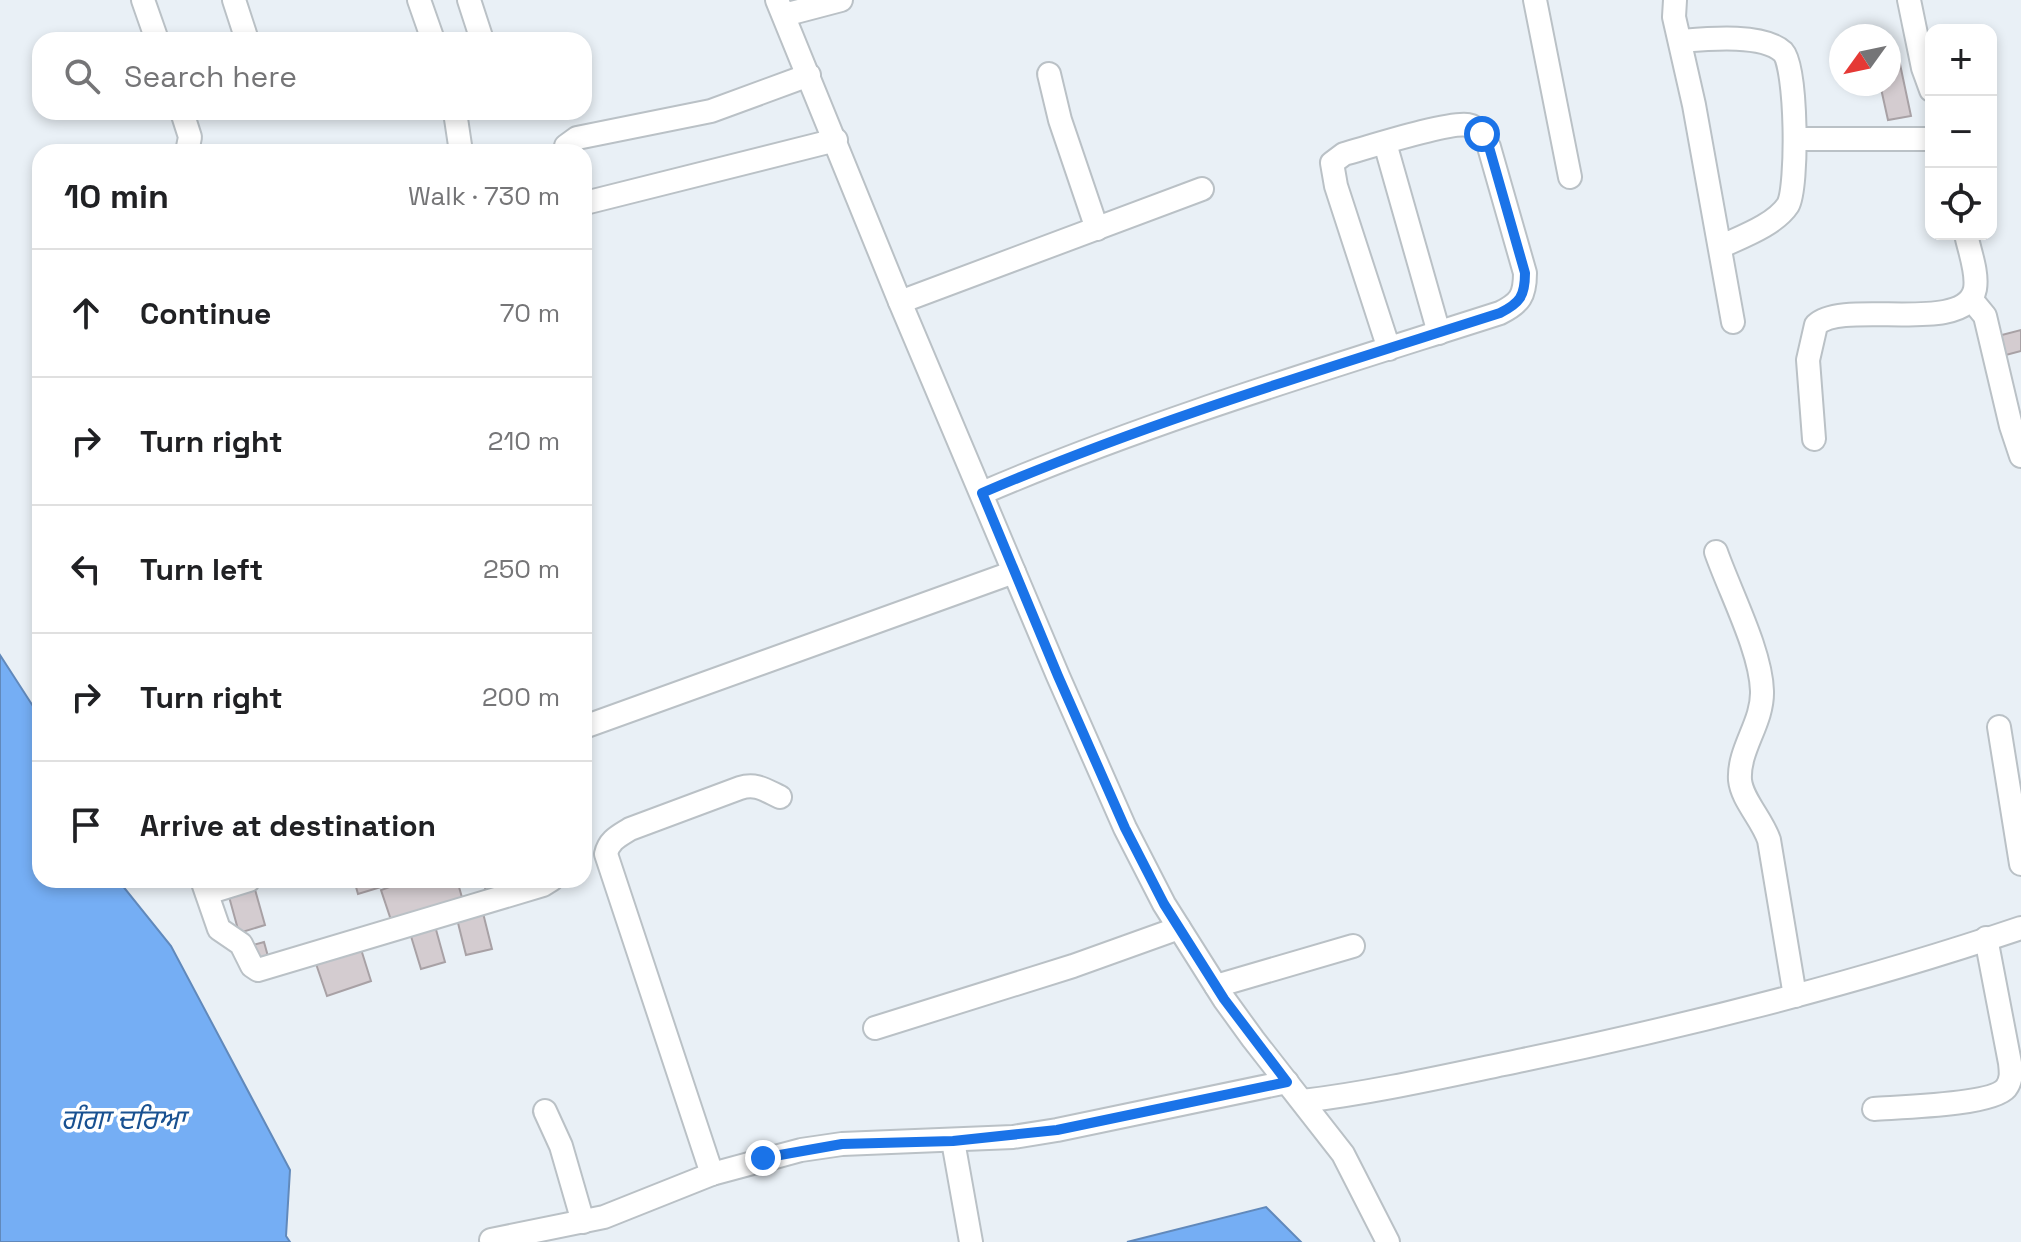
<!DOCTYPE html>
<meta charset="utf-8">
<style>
:root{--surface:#fff;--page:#f6f6f6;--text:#202124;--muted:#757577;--line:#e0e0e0}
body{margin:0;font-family:"Space Grotesk","Noto Sans Gurmukhi",sans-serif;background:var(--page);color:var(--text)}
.controls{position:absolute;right:24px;top:24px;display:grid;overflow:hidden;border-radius:16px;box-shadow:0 4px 12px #0003}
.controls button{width:72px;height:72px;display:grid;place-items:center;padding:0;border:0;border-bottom:2px solid var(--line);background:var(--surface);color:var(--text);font:40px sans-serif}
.compass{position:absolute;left:1829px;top:24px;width:72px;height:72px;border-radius:50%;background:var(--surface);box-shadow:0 4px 12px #0003;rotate:237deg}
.stop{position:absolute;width:24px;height:24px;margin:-18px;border:6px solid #1a73e8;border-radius:50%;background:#fff}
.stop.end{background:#1a73e8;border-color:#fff;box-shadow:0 2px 8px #0008}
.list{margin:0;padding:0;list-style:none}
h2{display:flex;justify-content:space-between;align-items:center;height:104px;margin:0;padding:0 32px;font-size:34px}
h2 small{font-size:26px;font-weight:400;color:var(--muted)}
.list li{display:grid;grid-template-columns:52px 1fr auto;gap:24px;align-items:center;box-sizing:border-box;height:128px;padding:0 32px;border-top:2px solid var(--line)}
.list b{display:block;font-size:30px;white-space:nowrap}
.list em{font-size:26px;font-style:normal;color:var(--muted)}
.icon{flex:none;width:44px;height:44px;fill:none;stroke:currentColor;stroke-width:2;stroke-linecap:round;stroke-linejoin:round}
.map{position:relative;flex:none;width:2021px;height:1242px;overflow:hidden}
.search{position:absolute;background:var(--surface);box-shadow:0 4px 12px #0003;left:32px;top:32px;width:560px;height:88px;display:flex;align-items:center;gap:20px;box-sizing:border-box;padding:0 28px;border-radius:24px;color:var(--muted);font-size:30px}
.panel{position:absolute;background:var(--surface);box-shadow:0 4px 12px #0003;left:32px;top:144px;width:560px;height:744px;border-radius:24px}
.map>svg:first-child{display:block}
</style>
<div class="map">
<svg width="2021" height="1242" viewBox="0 0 2021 1242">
<rect width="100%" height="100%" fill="#e9f0f6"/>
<g fill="#75aef4" stroke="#6189bb" stroke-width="2">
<polygon points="0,655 40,717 40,782 36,813 40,816 40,880 118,880 171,946 290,1170 286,1236 290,1242 0,1242"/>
<polygon points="1266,1207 1301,1242 1127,1242"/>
</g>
<g fill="#d4ccd0" stroke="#a8a1a5" stroke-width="2">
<polygon points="1897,50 1911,116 1888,120 1880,84 1889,84 1889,52"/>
<polygon points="2021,330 2021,351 2002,356 1998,336"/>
<polygon points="354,880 404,880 358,894"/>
<polygon points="410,880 457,880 463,901 392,923 381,890"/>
<polygon points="483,880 512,880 514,887 487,895"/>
<polygon points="254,886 265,925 239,933 228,893"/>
<polygon points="483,913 492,949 466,955 457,919"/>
<polygon points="435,926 445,962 421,969 410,933"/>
<polygon points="264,942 269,960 254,964 249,946"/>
<polygon points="360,946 371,981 327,996 315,961"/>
</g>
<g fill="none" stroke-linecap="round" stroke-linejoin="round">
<g stroke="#bac1c6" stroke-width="26">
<g id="minor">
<polyline points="143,0 157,40"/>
<polyline points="234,0 247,40"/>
<polyline points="419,0 433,40"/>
<polyline points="469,0 482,40"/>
<polyline points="777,0 900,302 1058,676 1125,828 1164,904 1224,999 1253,1039 1343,1154 1388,1242"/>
<polyline points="1535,0 1570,177"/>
<polyline points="1675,0 1674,17 1694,105 1733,322"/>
<polyline points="1909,0 1923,68 1931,90"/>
<polyline points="784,15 841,0"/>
<path d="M1680 41C1705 39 1763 33 1783 52 1797 67 1798 187 1788 205 1775 225 1741 237 1720 247"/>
<polyline points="1049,74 1060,120 1097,229"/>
<polyline points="182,112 190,137 187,152"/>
<polyline points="455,112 461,152"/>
<polyline points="1795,139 1931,139"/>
<polyline points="1385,143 1439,333"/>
<polyline points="565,152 566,146 577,138 711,111 809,75"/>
<polyline points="584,200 589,202 836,140"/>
<polyline points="1971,299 1985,316 2011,426 2021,456"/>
<polyline points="900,302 1202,189"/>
<path d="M1814 439 1808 360 1816 325C1843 298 1966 336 1975 289 1978 272 1969 250 1966 234"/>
<path d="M982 493C1150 421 1325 369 1500 313 1520 303 1525 296 1525 273L1489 147C1484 137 1479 127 1468 125 1450 121 1366 148 1344 154L1332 163 1336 186 1389 349"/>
<path d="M1716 552C1730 592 1761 651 1762 691 1763 723 1738 749 1740 780 1742 800 1762 819 1769 840L1795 996"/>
<polyline points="584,727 1014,572"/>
<polyline points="1999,727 2021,864"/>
<polyline points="202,880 219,929 241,944 252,966 258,970 543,885 551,880"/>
<polyline points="207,893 249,880"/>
<polyline points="1216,986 1353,946"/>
<polyline points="875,1028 1073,966 1179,928"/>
<path d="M1303 1101C1377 1092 1450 1075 1523 1060 1691 1025 1858 983 2021 928"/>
<path d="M1874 1109C1900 1107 1992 1105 2006 1088 2012 1080 2011 1072 2010 1063L1986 938"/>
<polyline points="545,1111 561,1146 583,1222"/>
<polyline points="953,1141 971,1242"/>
<path d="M712 1174 606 854C609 840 619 836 630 829L740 788C756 783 765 790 780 797"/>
<polyline points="491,1240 604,1217 712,1174 801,1150 842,1144 1013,1137 1057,1130 1287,1082"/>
</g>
</g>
<use href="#minor" stroke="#fff" stroke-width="22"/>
</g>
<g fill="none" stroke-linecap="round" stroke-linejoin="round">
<path stroke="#1a73e8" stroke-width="10" d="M763 1158 842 1144 953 1141 1057 1130 1287 1082 1224 999 1164 904 1125 828 1058 676 982 493C1150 421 1325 369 1500 313 1520 303 1525 296 1525 273L1489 147 1482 134"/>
</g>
<g text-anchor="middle" stroke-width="7" stroke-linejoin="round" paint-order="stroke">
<g font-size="28" font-style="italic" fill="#195191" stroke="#fff">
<text x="123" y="1129">ਗੰਗਾ ਦਰਿਆ</text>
</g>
</g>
</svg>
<div class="controls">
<button>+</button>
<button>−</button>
<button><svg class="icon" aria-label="locate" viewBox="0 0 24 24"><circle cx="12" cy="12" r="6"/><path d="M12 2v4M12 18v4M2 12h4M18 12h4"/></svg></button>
</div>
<svg class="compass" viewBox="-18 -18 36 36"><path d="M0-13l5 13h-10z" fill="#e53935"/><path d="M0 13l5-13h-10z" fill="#757577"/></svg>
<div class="stop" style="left:1482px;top:134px"></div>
<div class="stop end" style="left:763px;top:1158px"></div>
<div class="search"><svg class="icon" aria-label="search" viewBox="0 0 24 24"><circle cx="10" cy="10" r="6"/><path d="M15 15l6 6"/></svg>Search here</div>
<section class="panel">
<h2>10 min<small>Walk · 730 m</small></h2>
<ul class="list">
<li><svg class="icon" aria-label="ahead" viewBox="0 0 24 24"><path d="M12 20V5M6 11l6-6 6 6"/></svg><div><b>Continue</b></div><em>70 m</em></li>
<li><svg class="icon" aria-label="right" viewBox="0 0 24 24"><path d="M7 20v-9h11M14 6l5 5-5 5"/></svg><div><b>Turn right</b></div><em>210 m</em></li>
<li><svg class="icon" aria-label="left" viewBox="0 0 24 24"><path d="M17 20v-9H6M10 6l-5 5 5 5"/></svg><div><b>Turn left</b></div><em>250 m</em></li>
<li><svg class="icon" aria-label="right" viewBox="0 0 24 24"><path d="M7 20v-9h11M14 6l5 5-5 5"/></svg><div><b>Turn right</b></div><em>200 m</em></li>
<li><svg class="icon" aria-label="arrive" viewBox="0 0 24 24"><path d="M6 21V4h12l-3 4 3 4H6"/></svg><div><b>Arrive at destination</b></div></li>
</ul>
</section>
</div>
